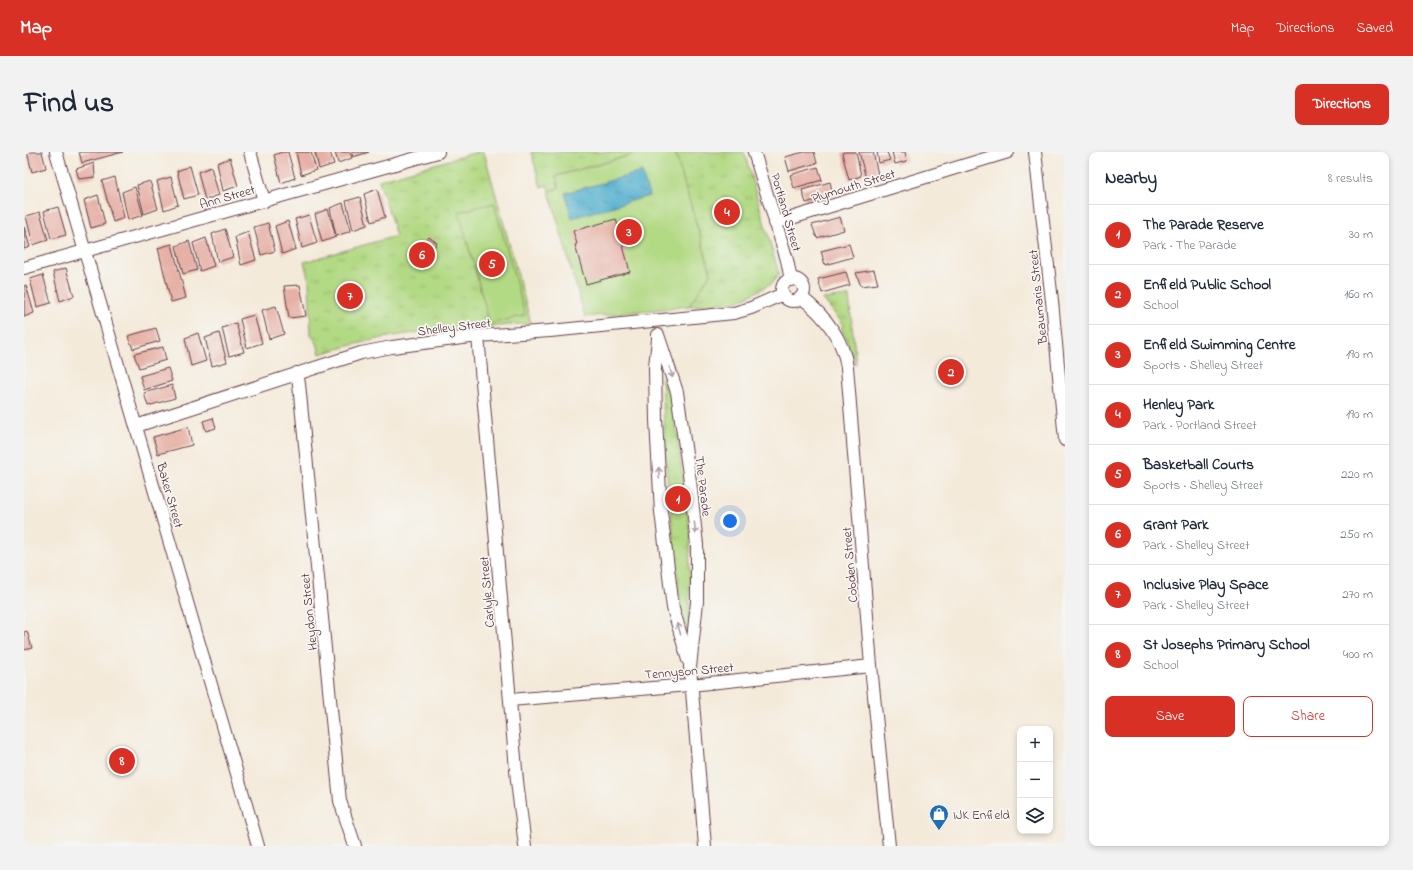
<!DOCTYPE html>
<meta charset="utf-8">
<style>
:root{--surface:#fff;--page:#f2f2f3;--text:#1f2937;--muted:#747a83;--line:#e0e1e3;--accent:#d93025}
body{margin:0;font-family:"Indie Flower",sans-serif;background:var(--page);color:var(--text)}
.controls{position:absolute;right:12px;bottom:12px;display:grid;overflow:hidden;border-radius:8px;box-shadow:0 2px 6px #0003}
.controls button{width:36px;height:36px;display:grid;place-items:center;padding:0;border:0;border-bottom:1px solid var(--line);background:var(--surface);color:var(--text);font:20px sans-serif}
.you{position:absolute;left:706px;top:369px;width:14px;height:14px;margin:-10px;border:3px solid #fff;border-radius:50%;background:#1a73e8;box-shadow:0 0 0 6px #1a73e833}
.badge{display:grid;place-items:center;width:26px;height:26px;border-radius:50%;background:var(--accent);color:#fff;font-size:13px;font-weight:700}
.pin{position:absolute;translate:-50% -50%;border:2px solid #fff;box-shadow:0 1px 4px #0006}
.list{margin:0;padding:0;list-style:none}
h2{display:flex;justify-content:space-between;align-items:center;height:52px;margin:0;padding:0 16px;font-size:17px}
h2 small{font-size:13px;font-weight:400;color:var(--muted)}
.list li{display:grid;grid-template-columns:26px 1fr auto;gap:12px;align-items:center;box-sizing:border-box;height:60px;padding:0 16px;border-top:1px solid var(--line)}
.list b{display:block;font-size:15px;white-space:nowrap}
.list p{margin:0;font-size:13px;white-space:nowrap;color:var(--muted)}
.list em{font-size:13px;font-style:normal;color:var(--muted)}
.actions{display:flex;gap:8px;padding:12px 16px}
.actions a{flex:1;padding:9px 0;border:1px solid var(--accent);border-radius:8px;text-align:center;font-size:14px;color:var(--accent)}
.actions .main{background:var(--accent);color:#fff}
.icon{flex:none;width:22px;height:22px;fill:none;stroke:currentColor;stroke-width:2;stroke-linecap:round;stroke-linejoin:round}
.map{position:relative;flex:none;width:1041px;height:694px;overflow:hidden;border-radius:8px}
header{display:flex;align-items:center;gap:24px;box-sizing:border-box;height:56px;padding:0 20px;background:var(--accent);color:#fff}
header strong{font-size:19px}
nav{display:flex;gap:22px;margin-inline-start:auto;font-size:14px}
.intro{display:flex;align-items:center;justify-content:space-between;box-sizing:border-box;height:96px;padding:0 24px}
h1{margin:0;font-size:28px}
.button{padding:10px 18px;border-radius:8px;background:var(--accent);color:#fff;font-size:14px;font-weight:700}
main{display:flex;gap:24px;padding:0 24px}
aside{flex:1;background:var(--surface);border-radius:8px;box-shadow:0 2px 6px #0003}
.map>svg:first-child{display:block}
</style>
<header>
<strong>Map</strong>
<nav><a>Map</a><a>Directions</a><a>Saved</a></nav>
</header>
<div class="intro"><h1>Find us</h1><a class="button">Directions</a></div>
<main>
<div class="map">
<svg width="1041" height="694" viewBox="0 0 1041 694">
<defs>
<pattern id="grass-tufts" width="24" height="20" patternUnits="userSpaceOnUse"><rect width="24" height="20" fill="#b2d983"/><path d="M3 7l-1-3M5 7V3M7 7l1-3M15 17l-1-3M17 17v-4M19 17l1-3" fill="none" stroke="#9bba71"/></pattern>
<pattern id="water-ripples" width="26" height="14" patternUnits="userSpaceOnUse"><rect width="26" height="14" fill="#4eadcd"/><path d="M2 4q2-2 4 0t4 0M15 11q2-2 4 0t4 0" fill="none" stroke="#438ca7"/></pattern>
</defs>
<rect width="100%" height="100%" fill="#f6f6f2"/>
<filter id="ink" filterUnits="userSpaceOnUse"><feTurbulence type="fractalNoise" baseFrequency=".025" numOctaves="2"/><feDisplacementMap in="SourceGraphic" scale="8" xChannelSelector="R" yChannelSelector="G"/><feConvolveMatrix kernelMatrix="1 2 1 2 8 2 1 2 1" color-interpolation-filters="sRGB"/></filter>
<filter id="wash" filterUnits="userSpaceOnUse"><feTurbulence type="fractalNoise" baseFrequency=".012" numOctaves="4" result="noise"/><feDisplacementMap in="SourceGraphic" scale="16" xChannelSelector="R" yChannelSelector="G"/><feGaussianBlur stdDeviation="0.9" result="paint"/><feColorMatrix in="noise" values="0 0 0 0 0 0 0 0 0 0 0 0 0 0 0 0 0 1.4 0 .05"/><feComposite in="paint" operator="in"/></filter>
<g filter="url(#wash)">
<rect width="100%" height="100%" fill="#f4eada"/>
<g fill="url(#grass-tufts)" stroke="#7e7c57">
<path d="M453 0H460L507 171C472 175 436 176 400 180 365 183 330 192 296 202L293 191 287 183 285 129 280 110 372 84 355 28Z"/>
<polygon points="507,0 619,0 532,24 535,36 525,39 523,33 517,35"/>
<polygon points="651,0 720,0 755,122 747,132 713,150 665,154 687,121"/>
<polygon points="825,144 832,212 831,212 824,191 817,176 820,173 799,147"/>
<polygon points="638,226 646,229 666,380 665,485 662,481 657,460 642,314"/>
</g>
<g fill="#b2d983" stroke="#7e7c57">
<polygon points="619,0 651,0 687,121 665,154 561,165 525,39 535,36 532,24"/>
<polygon points="470,51 501,163 466,172 435,60"/>
</g>
<polygon fill="url(#water-ripples)" stroke="#4c667c" points="618,20 625,44 548,66 541,41"/>
<g id="blocks">
<g fill="#e6b0a6">
<polygon points="3,0 18,0 22,16 8,20"/>
<polygon points="55,0 99,0 58,11"/>
<polygon points="258,0 264,0 271,26 257,31 250,3"/>
<polygon points="272,0 287,0 292,18 277,23"/>
<polygon points="291,0 306,0 310,12 295,17"/>
<polygon points="311,0 326,0 328,6 314,11"/>
<polygon points="328,0 345,0 329,5"/>
<polygon points="780,0 790,0 793,11 765,19 761,5"/>
<polygon points="821,0 832,0 837,24 825,28 818,1"/>
<polygon points="835,0 849,0 854,23 842,27"/>
<polygon points="853,0 863,0 866,8 855,11"/>
<polygon points="868,0 881,0 883,9 871,12"/>
<polygon points="206,6 214,34 199,39 193,11"/>
<polygon points="70,11 71,25 55,27 52,17"/>
<polygon points="166,14 174,43 160,47 153,19"/>
<polygon points="187,15 195,43 181,48 174,20"/>
<polygon points="794,15 798,28 770,36 766,23"/>
<polygon points="91,25 100,66 89,70 78,29"/>
<polygon points="147,25 154,53 140,58 133,29"/>
<polygon points="126,29 134,57 120,62 113,33"/>
<polygon points="806,30 809,43 782,51 778,38"/>
<polygon points="111,35 119,63 104,68 98,40"/>
<polygon points="353,37 361,65 347,70 340,42"/>
<polygon points="74,43 81,72 67,76 60,48"/>
<polygon points="336,45 343,73 329,78 322,49"/>
<polygon points="319,51 327,79 312,84 306,56"/>
<polygon points="34,55 42,83 27,87 20,59"/>
<polygon points="304,57 312,85 298,90 291,62"/>
<polygon points="16,60 24,88 9,93 2,64"/>
<polygon points="285,63 293,91 278,96 271,67"/>
<polygon points="816,65 820,78 793,86 788,73"/>
<polygon points="592,67 606,120 562,132 551,93 553,92 549,79"/>
<polygon points="264,69 272,97 258,102 251,74"/>
<polygon points="244,71 251,99 237,103 230,75"/>
<polygon points="0,75 6,95 0,97"/>
<polygon points="201,77 209,105 194,110 188,82"/>
<polygon points="224,80 232,108 217,113 211,85"/>
<polygon points="405,85 413,91 407,99 399,93"/>
<polygon points="182,86 190,114 176,119 169,91"/>
<polygon points="165,89 173,118 159,122 152,94"/>
<polygon points="148,92 162,146 147,150 134,96"/>
<polygon points="825,92 829,105 801,113 797,99"/>
<polygon points="42,116 50,144 36,149 29,120"/>
<polygon points="850,118 854,132 837,134 832,121"/>
<polygon points="822,120 826,133 798,141 794,127"/>
<polygon points="19,123 27,151 13,155 6,127"/>
<polygon points="2,133 10,161 0,165 0,134"/>
<polygon points="276,133 282,164 265,166 260,134"/>
<polygon points="252,154 260,182 245,187 238,158"/>
<polygon points="230,163 238,191 223,196 216,167"/>
<polygon points="212,171 220,200 205,204 198,176"/>
<polygon points="132,176 136,189 109,197 104,184"/>
<polygon points="174,181 182,209 167,214 161,186"/>
<polygon points="195,181 203,210 188,214 181,186"/>
<polygon points="139,195 142,208 115,216 110,202"/>
<polygon points="144,216 148,229 120,238 116,224"/>
<polygon points="148,233 151,246 124,254 120,241"/>
<polygon points="189,266 192,276 182,279 179,269"/>
<polygon points="164,275 168,293 134,302 129,285"/>
<polygon points="3,479 8,496 0,498 0,480"/>
</g>
</g>
</g>
<g filter="url(#ink)">
<use href="#blocks" fill-opacity="0" stroke="#643d45" stroke-width="1"/>
<g fill="none" stroke-linecap="round" stroke-linejoin="round">
<g stroke="#643d45" stroke-width="14">
<g id="minor">
<polyline points="32,0 234,694"/>
<polyline points="226,0 240,49"/>
<polyline points="730,0 763,108 767,128"/>
<polyline points="1011,0 1028,149 1041,288"/>
<polyline points="751,71 984,0"/>
<polyline points="0,116 414,0"/>
<circle cx="769" cy="138" r="11"/>
<path d="M777 145C800 163 819 187 823 215L847 514 865 694"/>
<polyline points="634,183 653,240 666,329 673,393 673,450 666,515 681,694"/>
<polyline points="454,184 493,629 501,694"/>
<polyline points="634,187 631,215 632,268 637,360 649,456 664,508"/>
<polyline points="273,221 275,232 316,649 331,694"/>
<polyline points="112,274 337,201 368,195 454,184 526,179 710,161 727,156 759,142"/>
<polyline points="486,548 676,532 847,514"/>
</g>
</g>
<use href="#minor" stroke="#fff" stroke-width="12"/>
</g>
<defs><path id="oneway-shaft" d="M-6 0H5M1.5-3L5.5 0L1.5 3" fill="none" stroke-width="1.6" stroke-linecap="round" stroke-linejoin="round"/></defs>
<g stroke="#ae9aa0">
<use href="#oneway-shaft" transform="translate(647 220) rotate(73)"/>
<use href="#oneway-shaft" transform="translate(635 321) rotate(-93)"/>
<use href="#oneway-shaft" transform="translate(671 376) rotate(84)"/>
<use href="#oneway-shaft" transform="translate(655 477) rotate(-106)"/>
</g>
</g>
<defs>
<g id="shop-pin" transform="scale(1)"><path d="M0 17L-7.5 6A9.5 9.5 0 1 1 7.5 6Z" fill="#1f6fb2" stroke="#f6f6f2"/><path d="M-5-2.5h2.3a2.7 3.5 0 0 1 5.4 0H5L5.5 6h-11ZM-1.5-2.5h3a1.5 2.3 0 0 0-3 0Z" fill="#fff"/></g>
</defs>
<g fill-rule="evenodd">
<use href="#shop-pin" x="915" y="662"/>
</g>
<g text-anchor="middle" stroke-width="3.5" stroke-linejoin="round" paint-order="stroke">
<g font-size="13" fill="#4a1f2b" stroke="#f6f6f2">
<text transform="translate(829 33) rotate(-17)" y="5">Plymouth Street</text>
<text transform="translate(203 44) rotate(-16)" y="5">Ann Street</text>
<text transform="translate(763 60) rotate(74)" y="5">Portland Street</text>
<text transform="translate(1013 145) rotate(-96)" y="5">Beaumaris Street</text>
<text transform="translate(430 174) rotate(-7)" y="5">Shelley Street</text>
<text transform="translate(680 334) rotate(83)" y="5">The Parade</text>
<text transform="translate(147 343) rotate(74)" y="5">Baker Street</text>
<text transform="translate(825 413) rotate(-95)" y="5">Cobden Street</text>
<text transform="translate(462 440) rotate(-95)" y="5">Carlyle Street</text>
<text transform="translate(284 460) rotate(-96)" y="5">Heydon Street</text>
<text transform="translate(665 518) rotate(-5)" y="5">Tennyson Street</text>
</g>
<g font-size="13" fill="#4a1f2b" stroke="#f6f6f2" text-anchor="start">
<text x="929" y="667">IJK Enfield</text>
</g>
</g>
</svg>
<div class="controls">
<button>+</button>
<button>−</button>
<button><svg class="icon" aria-label="layers" viewBox="0 0 24 24"><path d="M12 4l9 5-9 5-9-5zM3 14l9 5 9-5"/></svg></button>
</div>
<div class="you"></div>
<div class="pin badge" style="left:654px;top:347px">1</div>
<div class="pin badge" style="left:927px;top:220px">2</div>
<div class="pin badge" style="left:605px;top:80px">3</div>
<div class="pin badge" style="left:703px;top:60px">4</div>
<div class="pin badge" style="left:468px;top:112px">5</div>
<div class="pin badge" style="left:398px;top:103px">6</div>
<div class="pin badge" style="left:326px;top:144px">7</div>
<div class="pin badge" style="left:98px;top:609px">8</div>
</div>
<aside>
<h2>Nearby<small>8 results</small></h2>
<ul class="list">
<li><span class="badge">1</span><div><b>The Parade Reserve</b><p>Park · The Parade</p></div><em>30 m</em></li>
<li><span class="badge">2</span><div><b>Enfield Public School</b><p>School</p></div><em>160 m</em></li>
<li><span class="badge">3</span><div><b>Enfield Swimming Centre</b><p>Sports · Shelley Street</p></div><em>190 m</em></li>
<li><span class="badge">4</span><div><b>Henley Park</b><p>Park · Portland Street</p></div><em>190 m</em></li>
<li><span class="badge">5</span><div><b>Basketball Courts</b><p>Sports · Shelley Street</p></div><em>220 m</em></li>
<li><span class="badge">6</span><div><b>Grant Park</b><p>Park · Shelley Street</p></div><em>250 m</em></li>
<li><span class="badge">7</span><div><b>Inclusive Play Space</b><p>Park · Shelley Street</p></div><em>270 m</em></li>
<li><span class="badge">8</span><div><b>St Josephs Primary School</b><p>School</p></div><em>400 m</em></li>
</ul>
<div class="actions"><a class="main">Save</a><a>Share</a></div>
</aside>
</main>
